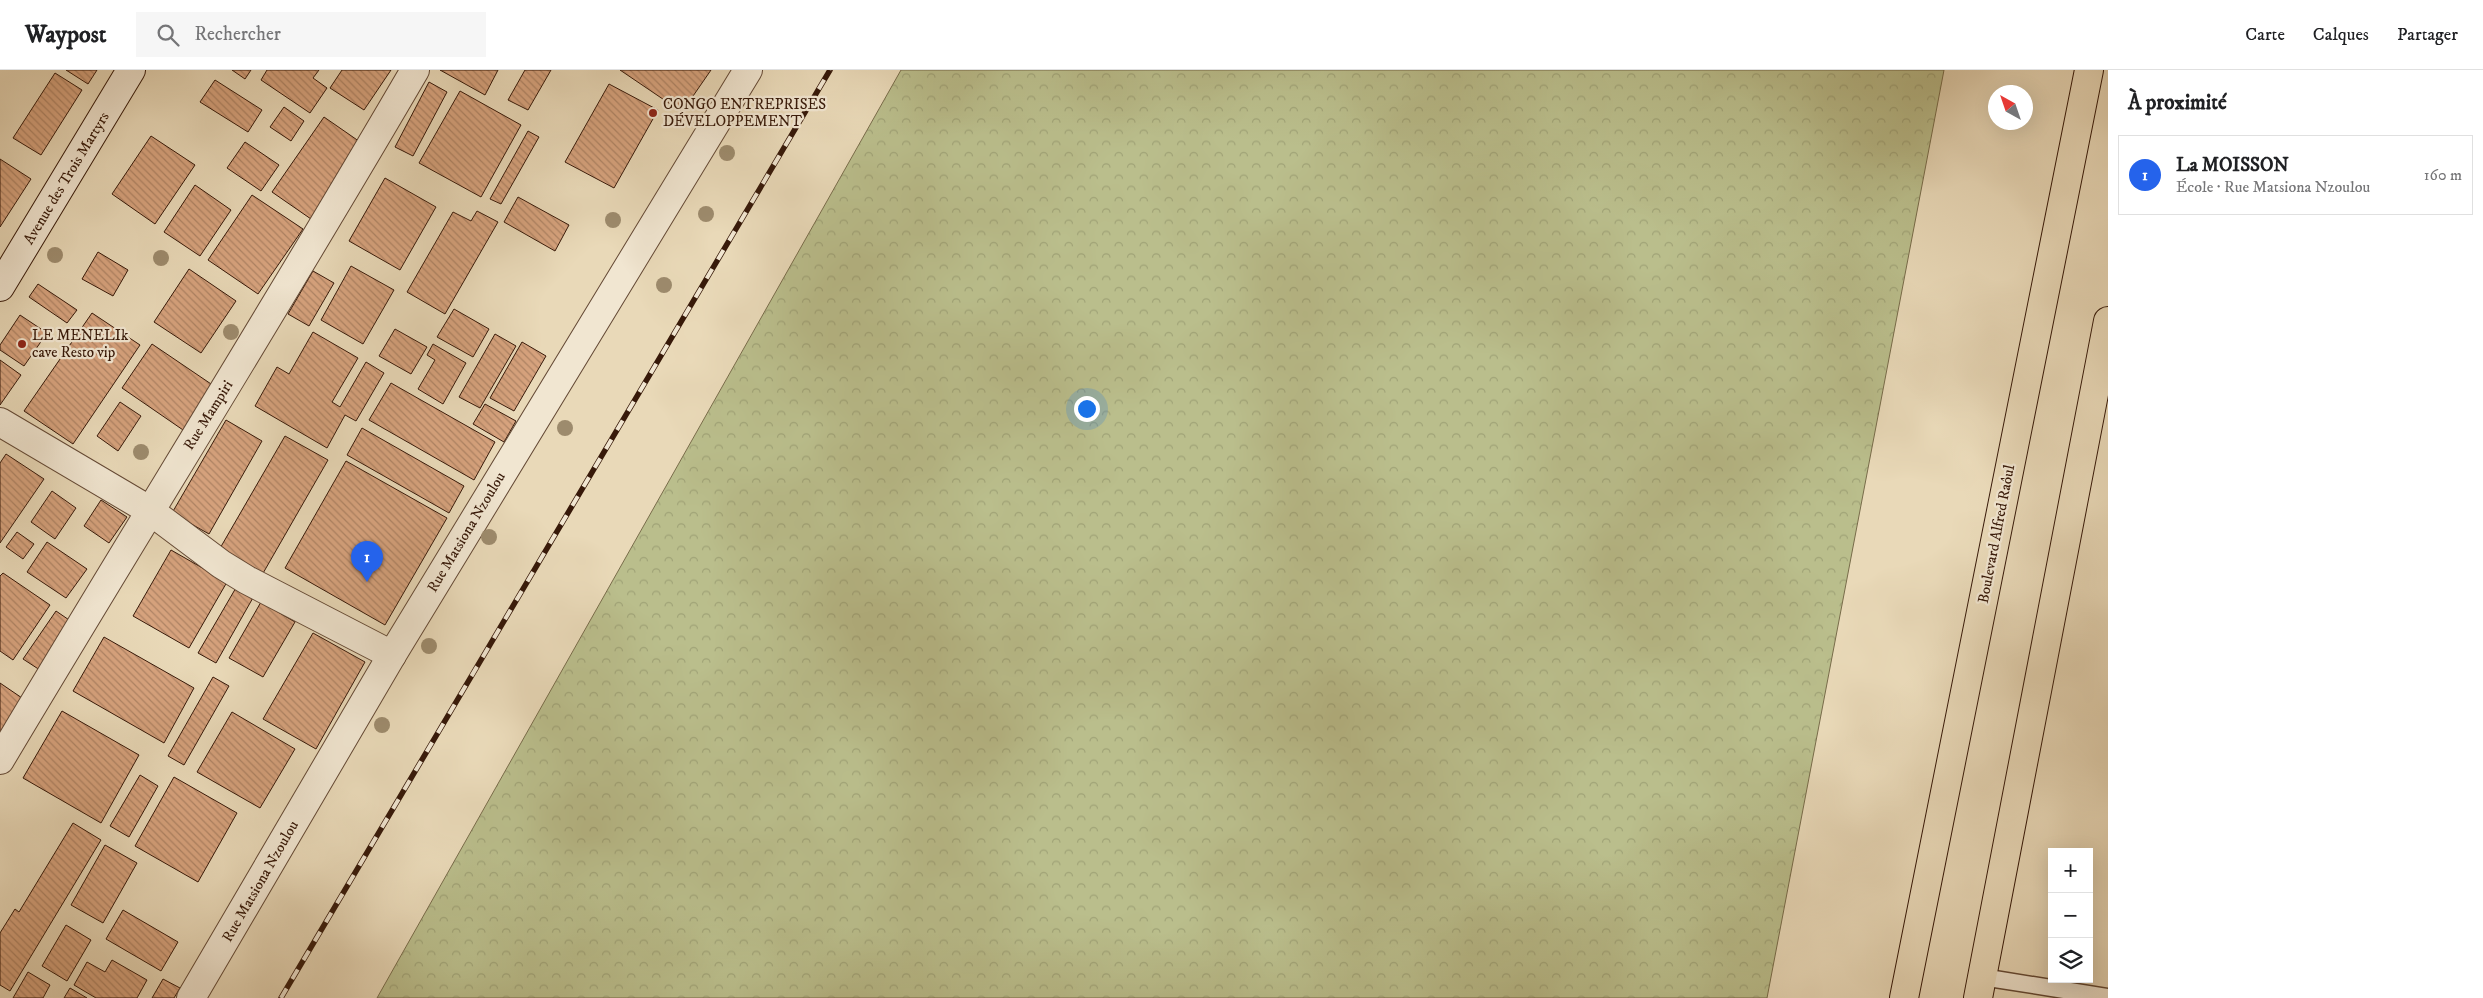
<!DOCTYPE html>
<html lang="fr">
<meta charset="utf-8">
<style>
:root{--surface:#fff;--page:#f6f6f6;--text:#202124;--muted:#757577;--line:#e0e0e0;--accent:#2563eb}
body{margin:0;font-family:"IM FELL DW Pica",serif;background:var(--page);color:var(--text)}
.controls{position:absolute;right:15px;bottom:15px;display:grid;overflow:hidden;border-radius:0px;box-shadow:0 5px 20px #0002}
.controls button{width:45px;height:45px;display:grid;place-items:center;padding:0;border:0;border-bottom:1px solid var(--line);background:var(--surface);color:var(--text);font:25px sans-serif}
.compass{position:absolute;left:1988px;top:15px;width:45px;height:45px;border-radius:50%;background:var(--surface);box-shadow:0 5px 20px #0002;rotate:320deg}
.you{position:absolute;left:1086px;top:338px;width:18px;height:18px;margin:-12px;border:4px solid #fff;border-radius:50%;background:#1a73e8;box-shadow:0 0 0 8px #1a73e833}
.badge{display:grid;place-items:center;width:32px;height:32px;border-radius:50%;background:var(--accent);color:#fff;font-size:16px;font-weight:700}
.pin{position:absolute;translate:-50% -41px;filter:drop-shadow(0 1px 2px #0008)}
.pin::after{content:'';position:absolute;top:26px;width:18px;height:15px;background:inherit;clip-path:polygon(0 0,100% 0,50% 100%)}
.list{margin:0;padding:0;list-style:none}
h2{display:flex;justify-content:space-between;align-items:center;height:65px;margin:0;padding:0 20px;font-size:21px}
h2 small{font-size:16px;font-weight:400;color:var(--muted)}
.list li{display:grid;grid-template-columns:32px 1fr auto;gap:15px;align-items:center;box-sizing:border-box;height:80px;margin:0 10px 10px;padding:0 10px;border:1px solid var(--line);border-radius:0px}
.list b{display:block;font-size:19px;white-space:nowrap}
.list p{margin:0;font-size:16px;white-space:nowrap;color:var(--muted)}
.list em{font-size:16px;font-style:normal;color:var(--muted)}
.icon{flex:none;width:28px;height:28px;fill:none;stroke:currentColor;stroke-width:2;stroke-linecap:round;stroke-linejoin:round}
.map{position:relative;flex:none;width:2108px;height:928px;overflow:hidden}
header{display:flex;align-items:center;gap:30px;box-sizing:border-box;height:70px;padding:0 25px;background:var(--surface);border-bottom:1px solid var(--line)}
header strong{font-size:24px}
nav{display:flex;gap:28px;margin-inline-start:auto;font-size:18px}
.search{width:350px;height:45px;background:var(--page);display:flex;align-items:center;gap:12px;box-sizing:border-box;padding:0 18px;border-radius:0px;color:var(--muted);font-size:19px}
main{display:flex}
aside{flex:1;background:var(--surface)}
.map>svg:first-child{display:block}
</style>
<header>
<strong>Waypost</strong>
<div class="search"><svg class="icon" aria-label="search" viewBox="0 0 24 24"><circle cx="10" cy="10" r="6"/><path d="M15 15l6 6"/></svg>Rechercher</div>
<nav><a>Carte</a><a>Calques</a><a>Partager</a></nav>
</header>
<main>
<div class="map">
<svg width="2108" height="928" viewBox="0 0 2108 928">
<defs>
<pattern id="forest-crowns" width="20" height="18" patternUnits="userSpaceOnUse" patternTransform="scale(1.25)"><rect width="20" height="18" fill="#babe8c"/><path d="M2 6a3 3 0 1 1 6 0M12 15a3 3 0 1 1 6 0" fill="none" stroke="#a0a377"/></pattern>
<pattern id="building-back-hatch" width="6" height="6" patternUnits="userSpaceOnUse" patternTransform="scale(1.25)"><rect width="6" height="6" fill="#d7a37e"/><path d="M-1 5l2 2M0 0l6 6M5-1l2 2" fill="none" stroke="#af8465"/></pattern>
</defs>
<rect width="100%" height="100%" fill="#e9d9b8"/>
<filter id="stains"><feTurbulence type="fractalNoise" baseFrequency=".004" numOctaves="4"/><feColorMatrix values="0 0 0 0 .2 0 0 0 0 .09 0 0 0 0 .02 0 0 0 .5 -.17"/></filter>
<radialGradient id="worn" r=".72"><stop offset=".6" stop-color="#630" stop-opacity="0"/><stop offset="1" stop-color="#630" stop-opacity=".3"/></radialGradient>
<polygon fill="url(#forest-crowns)" stroke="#786c4a" points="901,0 1944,0 1767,928 377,928"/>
<g fill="url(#building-back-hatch)" stroke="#371909">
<polygon points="66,0 97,0 88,14"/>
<polygon points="232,0 251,0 245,9"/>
<polygon points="267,0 319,0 313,8 327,18 310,43 261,10"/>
<polygon points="342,0 391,0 364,40 330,18"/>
<polygon points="440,0 498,0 485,25"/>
<polygon points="525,0 551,0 528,40 508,30"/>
<polygon points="620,0 711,0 682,42"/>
<polygon points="55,3 82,20 41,85 13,68"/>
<polygon points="215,10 262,40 248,62 200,32"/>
<polygon points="429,12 447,22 413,86 395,77"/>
<polygon points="609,14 658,40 614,118 565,92"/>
<polygon points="460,21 521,55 481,127 419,93"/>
<polygon points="284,37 304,51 291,71 270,57"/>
<polygon points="324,47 363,74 311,149 272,122"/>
<polygon points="528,61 539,67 501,134 490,129"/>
<polygon points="151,66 195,95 155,154 112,124"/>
<polygon points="245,72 279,95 261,121 227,98"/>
<polygon points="0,89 31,109 0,157"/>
<polygon points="385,108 436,137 400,200 349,171"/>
<polygon points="195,115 231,140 200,186 164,162"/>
<polygon points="252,125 303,159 258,224 208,190"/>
<polygon points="518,127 569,155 555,181 504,152"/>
<polygon points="477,141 498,152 445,244 407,222 453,142 471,151"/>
<polygon points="98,182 128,200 113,226 82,209"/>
<polygon points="351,196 394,220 363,274 321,250"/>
<polygon points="189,199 236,231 201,283 154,252"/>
<polygon points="313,201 334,213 309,256 288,244"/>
<polygon points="38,214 77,240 67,253 29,227"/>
<polygon points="454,239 489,259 473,287 437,267"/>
<polygon points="92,243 140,275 73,374 24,341"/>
<polygon points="20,245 47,263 24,296 0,280 0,275"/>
<polygon points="395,259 427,277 411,304 379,286"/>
<polygon points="313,262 358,288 332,332 340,337 366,292 384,303 356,351 345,345 327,378 255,336 277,297 289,304"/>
<polygon points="495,264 516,276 480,338 459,327"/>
<polygon points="522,272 546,286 514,341 490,328"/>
<polygon points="152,274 217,318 186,362 122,318"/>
<polygon points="433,274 466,293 443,334 418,319 435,290 427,285"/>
<polygon points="0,290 21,305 0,335"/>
<polygon points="391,313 495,372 474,410 369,350"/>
<polygon points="120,332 141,346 118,381 97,366"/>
<polygon points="485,334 516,351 504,372 473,354"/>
<polygon points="226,350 262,371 209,464 172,443"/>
<polygon points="362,358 464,416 449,443 347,385"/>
<polygon points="285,366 328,390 262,505 219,480"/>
<polygon points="6,384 44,409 0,473 0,393"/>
<polygon points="346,391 447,448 385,555 285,498"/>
<polygon points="52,421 76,438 55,469 31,452"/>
<polygon points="101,430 127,447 109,473 84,456"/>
<polygon points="17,462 34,474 23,489 6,477"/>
<polygon points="47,472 87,499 66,528 27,502"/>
<polygon points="171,480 227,512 189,578 133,546"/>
<polygon points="3,503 50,535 13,590 0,581 0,506"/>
<polygon points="237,516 254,526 216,593 198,583"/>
<polygon points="261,532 295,552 263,607 229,588"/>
<polygon points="56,541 75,554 43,602 23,589"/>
<polygon points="313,563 365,592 316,679 263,649"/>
<polygon points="104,567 194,618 164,673 73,621"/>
<polygon points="213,607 229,616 184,695 168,686"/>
<polygon points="0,613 25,630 0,667"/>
<polygon points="62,641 139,685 101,753 23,708"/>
<polygon points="232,642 295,679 260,738 197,702"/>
<polygon points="140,705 158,716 129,767 110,756"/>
<polygon points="174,707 237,743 198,812 135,776"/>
<polygon points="73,753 101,770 10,921 0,915 0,863 15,839 19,842"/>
<polygon points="105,775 137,793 103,853 71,835"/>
<polygon points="123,840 178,872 161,901 106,869"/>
<polygon points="66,855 91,870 67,911 42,896"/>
<polygon points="112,890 147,910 137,928 96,928 74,915 87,892 105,902"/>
<polygon points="28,902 50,915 43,928 13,928"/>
<polygon points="163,909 180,918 174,928 152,928"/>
<polygon points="70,918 87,928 64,928"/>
</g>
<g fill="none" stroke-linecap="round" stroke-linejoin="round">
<g stroke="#644935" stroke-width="19">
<polyline id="service" points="1982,907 2108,927"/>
</g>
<g stroke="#644935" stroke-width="30">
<g id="minor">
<polyline points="0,352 149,440 221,494 247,510 392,585"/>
<path d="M0 690C137 460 280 232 415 0"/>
<polyline points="191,928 392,585 748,0"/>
</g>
</g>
<g stroke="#371909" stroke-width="30">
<polyline id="secondary" points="0,217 131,0"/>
</g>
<g stroke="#371909" stroke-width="30">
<g id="primary">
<polyline points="1904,928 2089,0"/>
<polyline points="1978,928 2108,251"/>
</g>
</g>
<use href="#service" stroke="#f1e6d1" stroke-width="16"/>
<use href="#minor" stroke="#f1e6d1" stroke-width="28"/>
<use href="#secondary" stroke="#f1e6d1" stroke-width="28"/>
<use href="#primary" stroke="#e9d9b8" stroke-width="28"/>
<g stroke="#371909" stroke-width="5.5">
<polyline id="rail" points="281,928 830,0"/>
</g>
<use href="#rail" stroke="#f1e6d1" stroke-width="4" stroke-dasharray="11" stroke-linecap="butt"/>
</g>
<g fill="#9d8b6d">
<circle cx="727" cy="83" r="8"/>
<circle cx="706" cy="144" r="8"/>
<circle cx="613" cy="150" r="8"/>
<circle cx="55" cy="185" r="8"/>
<circle cx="161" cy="188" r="8"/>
<circle cx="664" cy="215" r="8"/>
<circle cx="231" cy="262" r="8"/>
<circle cx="565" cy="358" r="8"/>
<circle cx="141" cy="382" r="8"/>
<circle cx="489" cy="467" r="8"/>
<circle cx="429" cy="576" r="8"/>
<circle cx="382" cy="655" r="8"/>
</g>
<g fill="#8f2418" stroke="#f1e6d1" stroke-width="2">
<circle cx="653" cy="43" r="5"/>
<circle cx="22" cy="274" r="5"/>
</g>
<g text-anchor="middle" stroke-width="4.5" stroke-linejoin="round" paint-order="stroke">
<g font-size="15" fill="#371909" stroke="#f1e6d1" text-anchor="start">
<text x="663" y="39">CONGO ENTREPRISES<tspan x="663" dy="17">DÉVELOPPEMENT</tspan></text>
<text x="32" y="270">LE MENELIk<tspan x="32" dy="17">cave Resto vip</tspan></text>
</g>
<g font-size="15" fill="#371909" stroke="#f1e6d1">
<text transform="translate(66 108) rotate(-59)" y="5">Avenue des Trois Martyrs</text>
<text transform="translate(208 345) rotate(-58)" y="5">Rue Mampiri</text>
<text transform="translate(466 462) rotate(-59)" y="5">Rue Matsiona Nzoulou</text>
<text transform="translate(1996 464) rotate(-79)" y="5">Boulevard Alfred Raôul</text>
<text transform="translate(260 811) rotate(-60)" y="5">Rue Matsiona Nzoulou</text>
</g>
</g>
<rect width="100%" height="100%" filter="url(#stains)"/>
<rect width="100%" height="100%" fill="url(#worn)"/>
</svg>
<div class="controls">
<button>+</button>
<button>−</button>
<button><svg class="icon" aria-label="layers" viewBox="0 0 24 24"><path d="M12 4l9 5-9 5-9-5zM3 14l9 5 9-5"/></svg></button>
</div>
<svg class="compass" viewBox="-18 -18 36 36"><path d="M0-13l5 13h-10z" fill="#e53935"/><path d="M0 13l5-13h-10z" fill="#757577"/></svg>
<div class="you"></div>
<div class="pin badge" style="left:367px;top:512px">1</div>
</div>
<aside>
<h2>À proximité<small></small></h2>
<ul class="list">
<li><span class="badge">1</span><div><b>La MOISSON</b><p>École · Rue Matsiona Nzoulou</p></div><em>160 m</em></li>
</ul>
</aside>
</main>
